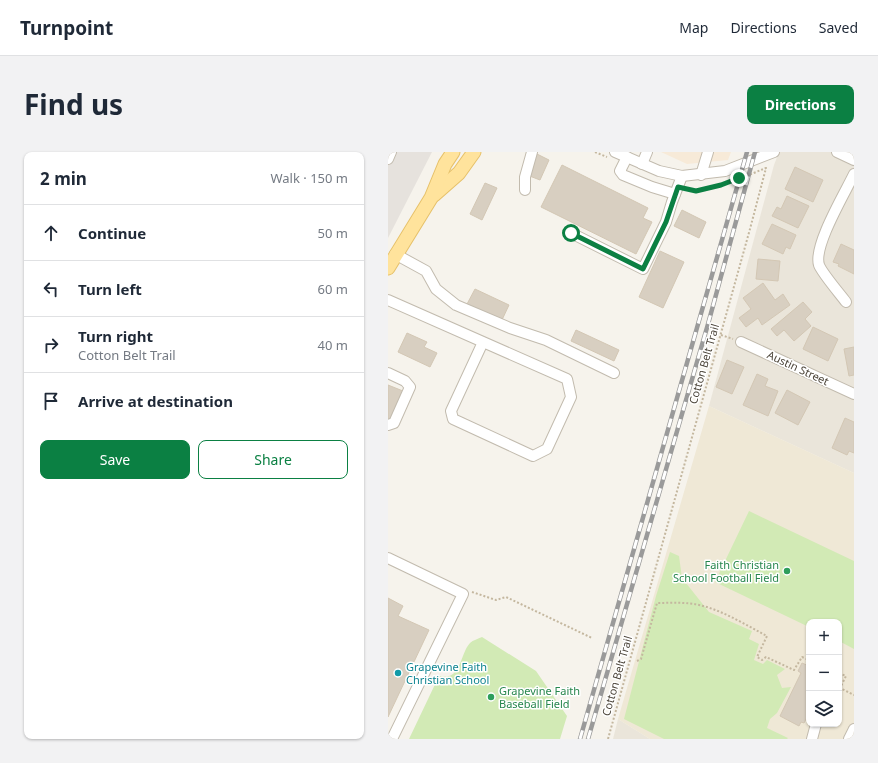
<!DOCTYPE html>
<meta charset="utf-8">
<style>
:root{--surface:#fff;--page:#f2f2f3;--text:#1f2937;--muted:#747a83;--line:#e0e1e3;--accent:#0b8043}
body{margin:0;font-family:"Noto Sans",sans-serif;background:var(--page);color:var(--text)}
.controls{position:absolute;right:12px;bottom:12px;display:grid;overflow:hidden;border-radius:8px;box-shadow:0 1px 3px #0004}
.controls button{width:36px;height:36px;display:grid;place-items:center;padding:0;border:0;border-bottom:1px solid var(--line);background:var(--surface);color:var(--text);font:20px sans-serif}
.stop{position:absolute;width:12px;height:12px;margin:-9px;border:3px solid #0b8043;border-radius:50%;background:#fff}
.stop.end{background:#0b8043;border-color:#fff;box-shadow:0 1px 4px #0008}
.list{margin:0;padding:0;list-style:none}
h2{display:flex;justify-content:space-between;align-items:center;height:52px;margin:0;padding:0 16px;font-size:17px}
h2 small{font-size:13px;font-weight:400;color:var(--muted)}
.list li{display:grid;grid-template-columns:26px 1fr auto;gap:12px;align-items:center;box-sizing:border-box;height:56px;padding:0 16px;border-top:1px solid var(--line)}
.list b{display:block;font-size:15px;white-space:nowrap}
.list p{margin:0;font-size:13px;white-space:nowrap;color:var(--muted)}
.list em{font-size:13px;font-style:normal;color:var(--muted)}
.actions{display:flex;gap:8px;padding:12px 16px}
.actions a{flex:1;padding:9px 0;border:1px solid var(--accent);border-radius:8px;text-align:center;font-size:14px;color:var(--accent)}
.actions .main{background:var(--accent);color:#fff}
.icon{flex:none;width:22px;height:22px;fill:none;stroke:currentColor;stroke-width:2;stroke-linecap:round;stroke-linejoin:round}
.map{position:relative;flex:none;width:466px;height:587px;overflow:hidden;border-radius:8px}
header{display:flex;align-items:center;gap:24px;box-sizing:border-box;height:56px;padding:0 20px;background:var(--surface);border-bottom:1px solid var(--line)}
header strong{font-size:19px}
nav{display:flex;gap:22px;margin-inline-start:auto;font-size:14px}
.intro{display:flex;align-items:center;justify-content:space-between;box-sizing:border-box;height:96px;padding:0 24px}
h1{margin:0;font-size:28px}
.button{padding:10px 18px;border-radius:8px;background:var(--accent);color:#fff;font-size:14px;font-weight:700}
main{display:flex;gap:24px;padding:0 24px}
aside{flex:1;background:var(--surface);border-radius:8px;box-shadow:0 1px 3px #0004}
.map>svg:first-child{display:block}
</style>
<header>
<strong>Turnpoint</strong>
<nav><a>Map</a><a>Directions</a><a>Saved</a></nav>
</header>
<div class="intro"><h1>Find us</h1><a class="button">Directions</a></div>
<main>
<aside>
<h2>2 min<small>Walk · 150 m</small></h2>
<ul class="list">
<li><svg class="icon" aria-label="ahead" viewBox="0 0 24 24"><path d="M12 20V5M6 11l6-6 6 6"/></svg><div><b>Continue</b></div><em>50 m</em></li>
<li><svg class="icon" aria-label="left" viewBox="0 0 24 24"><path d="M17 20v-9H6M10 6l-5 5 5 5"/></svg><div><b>Turn left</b></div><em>60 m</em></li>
<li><svg class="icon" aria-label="right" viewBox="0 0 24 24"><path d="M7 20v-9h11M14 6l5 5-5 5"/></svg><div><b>Turn right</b><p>Cotton Belt Trail</p></div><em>40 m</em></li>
<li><svg class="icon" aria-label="arrive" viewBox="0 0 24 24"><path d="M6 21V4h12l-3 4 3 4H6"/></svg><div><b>Arrive at destination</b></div></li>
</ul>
<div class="actions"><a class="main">Save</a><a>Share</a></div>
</aside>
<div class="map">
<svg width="466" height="587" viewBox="0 0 466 587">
<rect width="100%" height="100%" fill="#f6f3ec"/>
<g fill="#eae5da">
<polygon points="391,0 466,0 466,321 321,254 386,13"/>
<polygon points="230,567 262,587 225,587"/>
</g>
<polygon fill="#f7ead8" points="273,0 343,0 340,8 299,12"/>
<polygon fill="#e6e2dd" points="0,0 44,0 0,86"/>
<path fill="#efe8d6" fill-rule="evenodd" d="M321 254 466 321V587H262L230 567ZM421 470H451V572H421Z"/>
<g fill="#d2eab5">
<polygon points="361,359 466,409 466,497 451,489 451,470 421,470 421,475 327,430"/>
<polygon points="282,400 291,404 294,426 321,460 364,479 361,487 371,492 366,508 375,512 379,508 397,517 389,523 394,536 403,535 389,561 382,567 379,576 400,586 399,587 276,587 236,567 268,444"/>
<path d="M94 485 148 519 179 564 172 587H21L51 524C74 529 71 503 82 491 85 488 90 487 94 485Z"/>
</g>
<g fill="#d8cfc1" stroke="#d3c7b4">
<polygon points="149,2 161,8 152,28 139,23"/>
<polygon points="174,13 260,56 255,66 264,70 248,102 153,55"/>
<polygon points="407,15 435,28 425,50 397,37"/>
<polygon points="97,31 109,36 94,68 82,62"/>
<polygon points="399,44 421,54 410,76 384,64 389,55 393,57"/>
<polygon points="294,58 318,70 311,86 286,74"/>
<polygon points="384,72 408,83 402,97 398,95 395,102 374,92"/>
<polygon points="453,92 466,98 466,122 450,114 451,112 445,110"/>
<polygon points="272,99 296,110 275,156 251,145"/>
<polygon points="370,107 392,109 390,129 368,127"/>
<polygon points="375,131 387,148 395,142 402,153 374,173 370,166 358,175 351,166 363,157 355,146"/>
<polygon points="87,137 121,153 113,170 78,154"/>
<polygon points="415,150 424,160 417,167 423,174 406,189 396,178 389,184 383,177"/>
<polygon points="425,175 450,187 440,209 415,197"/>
<polygon points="188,178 231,198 226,209 183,189"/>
<polygon points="19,181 39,190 36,195 49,201 42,215 10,200"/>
<polygon points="466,195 466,223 461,224 456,197"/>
<polygon points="339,208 356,215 344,242 328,235"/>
<polygon points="369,222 380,227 377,234 390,239 380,264 355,253"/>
<polygon points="0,233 15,239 2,270 0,269"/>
<polygon points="399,238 422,250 410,273 387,261"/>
<polygon points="457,266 466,270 466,301 461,299 459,303 444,296"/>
<polygon points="0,446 15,454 10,464 41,478 0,565"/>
<polygon points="414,511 421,514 421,561 416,571 413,570 411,574 392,564 413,521 410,519"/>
</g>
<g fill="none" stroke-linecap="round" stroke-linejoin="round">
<g stroke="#c2bbae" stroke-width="12">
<g id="minor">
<polyline points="227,0 271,19 294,24 337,19 386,0"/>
<polyline points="449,0 466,8"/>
<polyline points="239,5 232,19 235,23 264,35 287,42"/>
<polyline points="0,7 3,0"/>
<polyline points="254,12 259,0"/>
<polyline points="313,23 320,0"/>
<polyline points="137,38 137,25 144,0"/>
<polyline points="183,81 255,117 278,70 284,50 294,24"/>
<polyline points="7,102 38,119 48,137 68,153 122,176 158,188 226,221"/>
<polyline points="0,148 179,227 183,245 159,297 145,304 65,267 63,259 95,190"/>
<path d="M458 150C452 142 434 121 431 113 425 94 457 41 466 22"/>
<polyline points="353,190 466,242"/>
<polyline points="0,221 17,229 22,235 6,271 0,273"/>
<polyline points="0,406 75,442 4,587"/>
<polyline points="424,587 428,572"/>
<polyline points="461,587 466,577"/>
</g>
</g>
<g stroke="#e6c16a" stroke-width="15">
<g id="major">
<polyline points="46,43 71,21 86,0"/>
<polyline points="0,116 43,46 57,12 65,0"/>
</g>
</g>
<g stroke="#c4b79f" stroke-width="2" stroke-dasharray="2 2" stroke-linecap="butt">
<polyline points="207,0 219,5"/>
<polyline points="333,183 345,187"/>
<polyline points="84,440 108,448 118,445 204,486"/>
<path d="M249 509 253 507 269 451C281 451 293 450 306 452 331 456 356 472 379 484L369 505 374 508 378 505 406 518 414 505 421 508"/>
<polyline points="451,521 458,524 452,536 466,543"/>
<path d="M220 587 362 77 378 16C355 25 323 41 299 38"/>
</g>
<use href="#minor" stroke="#fff" stroke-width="10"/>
<use href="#major" stroke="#ffe39c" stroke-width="13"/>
<g stroke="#9a9a9a" stroke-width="4.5">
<g id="rail">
<polyline points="192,587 359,0"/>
<polyline points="200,587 320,172 367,0"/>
</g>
</g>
<use href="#rail" stroke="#fff" stroke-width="3" stroke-dasharray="9" stroke-linecap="butt"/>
</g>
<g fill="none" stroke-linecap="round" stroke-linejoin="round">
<polyline stroke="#0b8043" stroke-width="5" points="183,81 255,117 278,70 290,35 308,39 333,33 351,26"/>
</g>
<g fill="#2e9e5b" stroke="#fff" stroke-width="1.5">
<circle cx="399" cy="419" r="4"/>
<circle cx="103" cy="545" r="4"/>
</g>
<circle fill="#0f9aa8" stroke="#fff" stroke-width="1.5" cx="10" cy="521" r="4"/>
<g text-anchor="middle" stroke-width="3" stroke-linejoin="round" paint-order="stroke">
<g font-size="11" fill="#4b4439" stroke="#fff">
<text transform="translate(316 212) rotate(-74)" y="4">Cotton Belt Trail</text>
<text transform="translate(410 216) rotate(25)" y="4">Austin Street</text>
<text transform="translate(229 524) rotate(-74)" y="4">Cotton Belt Trail</text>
</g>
<g font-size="11" fill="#27864d" stroke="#fff" text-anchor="end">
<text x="391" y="417">Faith Christian<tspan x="391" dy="13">School Football Field</tspan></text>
<text x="111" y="543" text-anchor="start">Grapevine Faith<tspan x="111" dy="13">Baseball Field</tspan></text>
</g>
<g font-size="11" fill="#0d838f" stroke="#fff" text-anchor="start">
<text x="18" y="519">Grapevine Faith<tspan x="18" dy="13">Christian School</tspan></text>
</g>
</g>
</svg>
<div class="controls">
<button>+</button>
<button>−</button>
<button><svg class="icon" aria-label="layers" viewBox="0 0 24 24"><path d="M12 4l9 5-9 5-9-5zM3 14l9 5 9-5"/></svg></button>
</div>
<div class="stop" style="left:183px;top:81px"></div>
<div class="stop end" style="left:351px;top:26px"></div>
</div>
</main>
